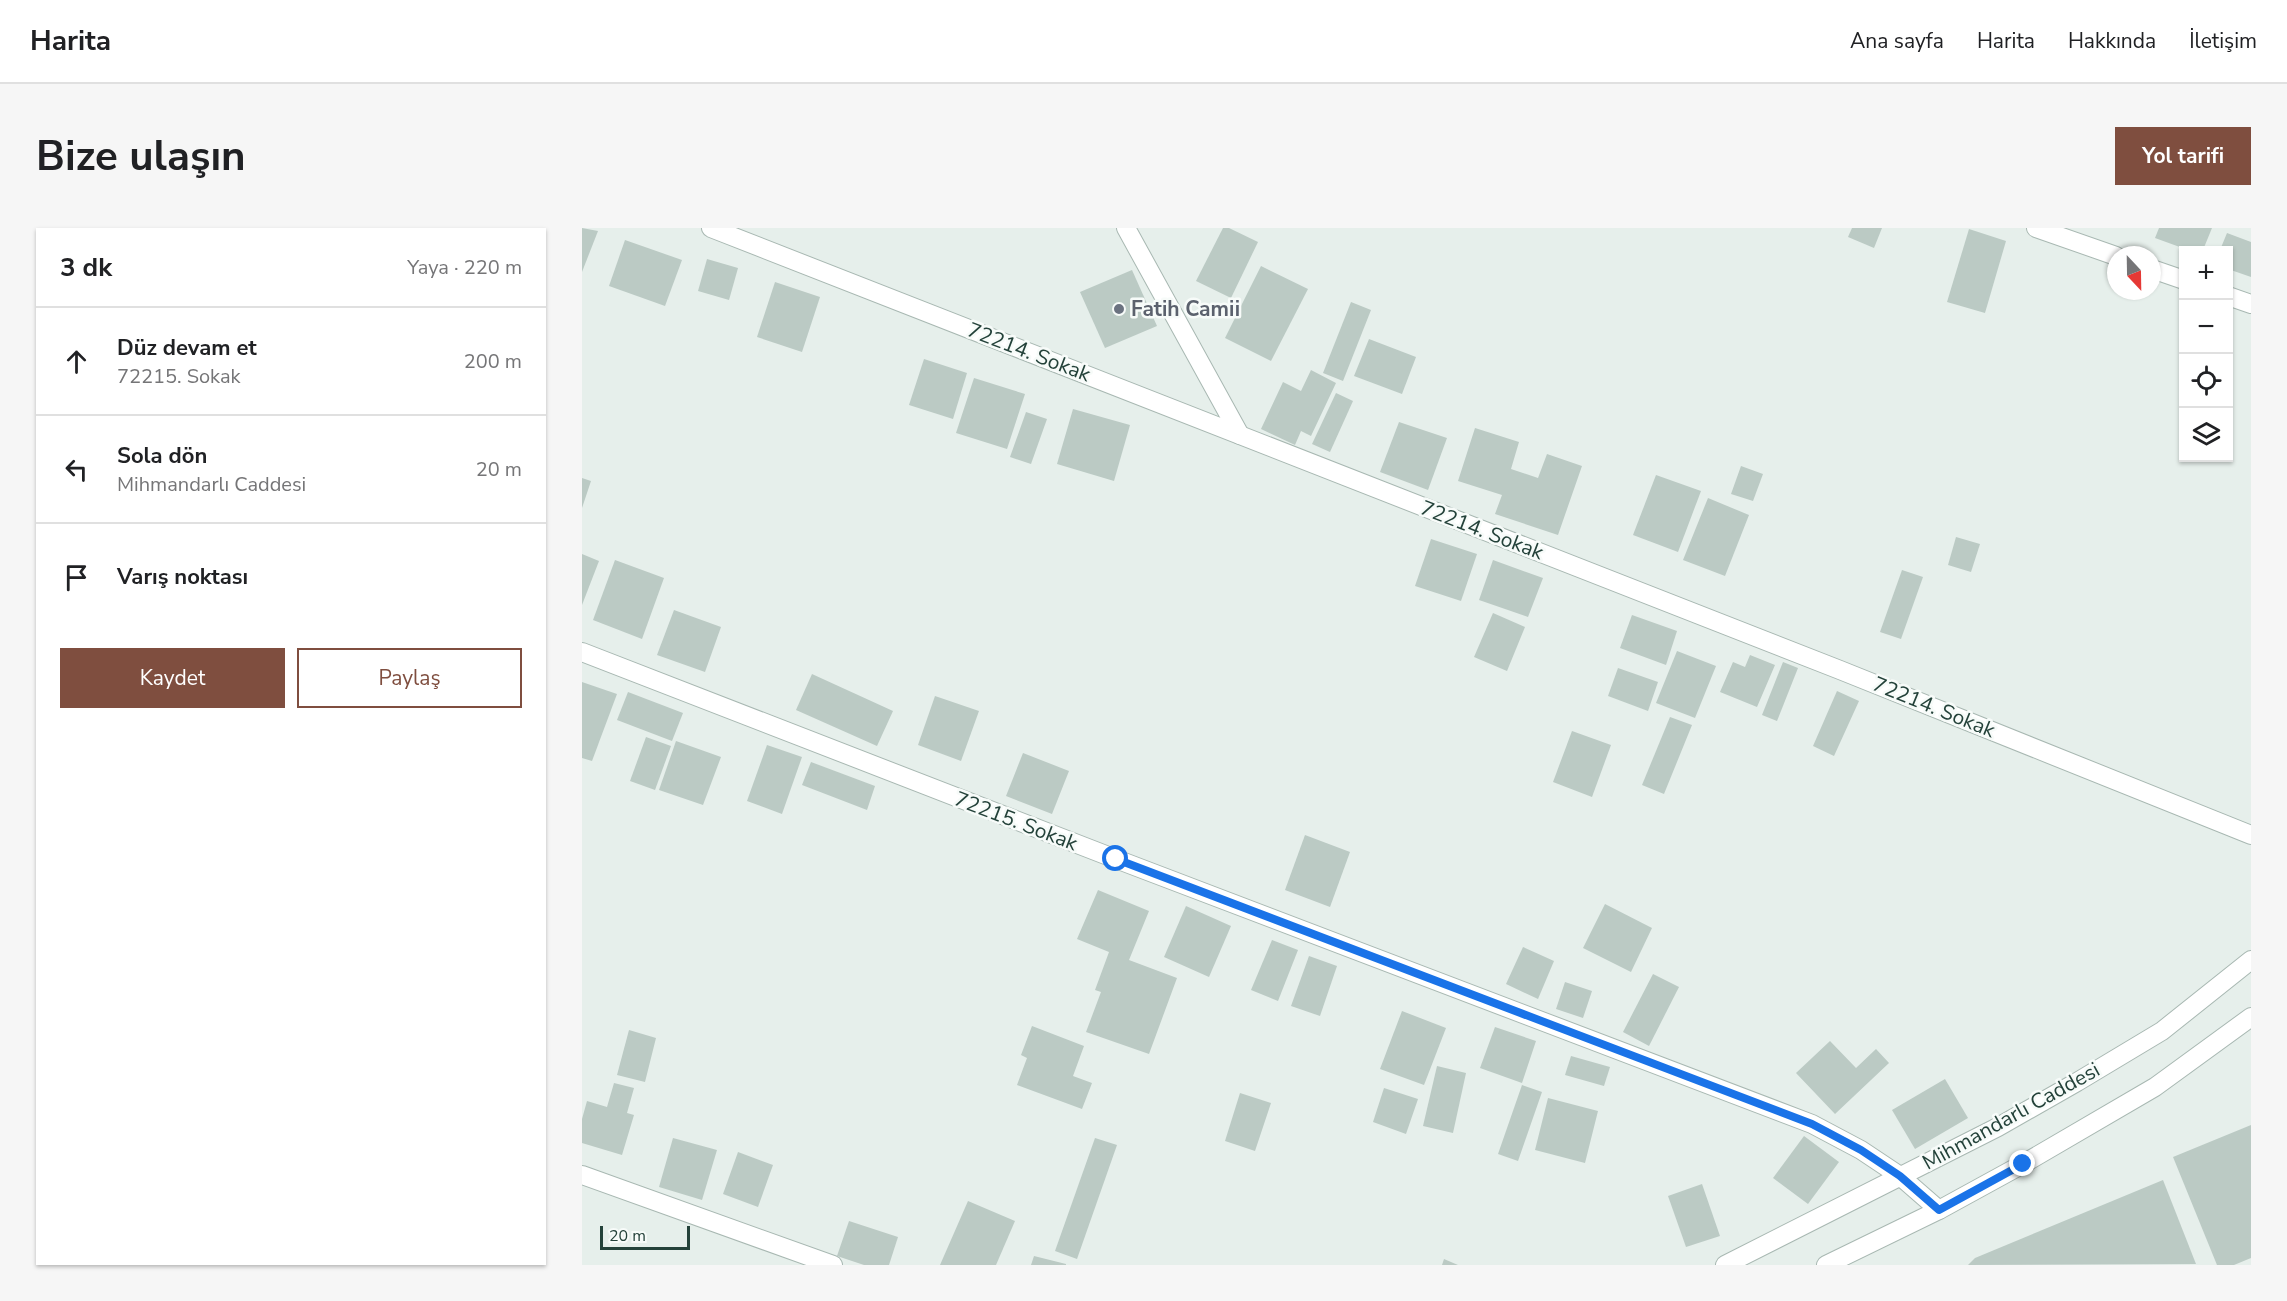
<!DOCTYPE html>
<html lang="tr">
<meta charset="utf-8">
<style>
:root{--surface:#fff;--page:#f6f6f6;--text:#202124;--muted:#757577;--line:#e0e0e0;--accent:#7f4e3f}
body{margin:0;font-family:"Nunito Sans",sans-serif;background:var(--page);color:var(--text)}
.controls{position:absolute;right:18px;top:18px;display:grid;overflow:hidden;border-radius:0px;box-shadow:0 2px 4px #0004}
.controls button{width:54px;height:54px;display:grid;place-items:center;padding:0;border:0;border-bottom:2px solid var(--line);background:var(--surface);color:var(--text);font:30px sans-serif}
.compass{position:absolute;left:1525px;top:18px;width:54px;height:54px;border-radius:50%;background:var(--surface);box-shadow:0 2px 4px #0004;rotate:158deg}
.scale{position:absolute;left:18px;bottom:15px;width:90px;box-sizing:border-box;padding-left:6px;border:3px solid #24423a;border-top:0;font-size:16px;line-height:21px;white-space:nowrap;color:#24423a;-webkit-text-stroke:4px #f7fbf9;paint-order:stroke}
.stop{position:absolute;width:18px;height:18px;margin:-14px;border:4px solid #1a73e8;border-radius:50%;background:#fff}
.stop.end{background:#1a73e8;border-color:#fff;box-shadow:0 2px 6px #0008}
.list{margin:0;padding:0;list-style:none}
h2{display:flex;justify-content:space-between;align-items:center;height:78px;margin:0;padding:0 24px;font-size:26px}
h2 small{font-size:20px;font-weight:400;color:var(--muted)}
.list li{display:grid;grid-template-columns:39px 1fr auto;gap:18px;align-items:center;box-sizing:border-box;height:108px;padding:0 24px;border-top:2px solid var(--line)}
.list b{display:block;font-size:22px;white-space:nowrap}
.list p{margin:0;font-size:20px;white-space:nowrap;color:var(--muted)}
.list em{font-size:20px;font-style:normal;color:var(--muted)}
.actions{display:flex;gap:12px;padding:18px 24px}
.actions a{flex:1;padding:14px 0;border:2px solid var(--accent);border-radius:0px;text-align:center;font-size:21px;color:var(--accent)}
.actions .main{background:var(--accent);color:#fff}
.icon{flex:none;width:33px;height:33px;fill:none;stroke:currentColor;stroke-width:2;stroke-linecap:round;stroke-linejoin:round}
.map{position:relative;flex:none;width:1669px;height:1037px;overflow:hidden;border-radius:0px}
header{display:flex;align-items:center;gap:36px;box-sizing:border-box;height:84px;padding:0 30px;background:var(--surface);border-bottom:2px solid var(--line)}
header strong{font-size:28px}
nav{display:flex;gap:33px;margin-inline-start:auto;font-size:21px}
.intro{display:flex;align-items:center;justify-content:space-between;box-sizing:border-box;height:144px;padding:0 36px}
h1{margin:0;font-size:42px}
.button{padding:15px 27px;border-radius:0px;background:var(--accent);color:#fff;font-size:21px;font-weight:700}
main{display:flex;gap:36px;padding:0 36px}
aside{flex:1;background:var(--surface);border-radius:0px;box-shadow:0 2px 4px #0004}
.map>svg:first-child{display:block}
</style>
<header>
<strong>Harita</strong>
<nav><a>Ana sayfa</a><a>Harita</a><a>Hakkında</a><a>İletişim</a></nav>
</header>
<div class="intro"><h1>Bize ulaşın</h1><a class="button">Yol tarifi</a></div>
<main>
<aside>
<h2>3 dk<small>Yaya · 220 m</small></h2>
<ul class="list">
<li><svg class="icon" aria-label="ahead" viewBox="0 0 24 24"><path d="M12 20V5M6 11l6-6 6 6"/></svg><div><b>Düz devam et</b><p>72215. Sokak</p></div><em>200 m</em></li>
<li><svg class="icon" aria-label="left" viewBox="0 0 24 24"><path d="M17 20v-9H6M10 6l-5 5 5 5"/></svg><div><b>Sola dön</b><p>Mihmandarlı Caddesi</p></div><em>20 m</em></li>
<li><svg class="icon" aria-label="arrive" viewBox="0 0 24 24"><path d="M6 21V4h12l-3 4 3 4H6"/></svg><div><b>Varış noktası</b></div></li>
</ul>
<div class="actions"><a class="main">Kaydet</a><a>Paylaş</a></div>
</aside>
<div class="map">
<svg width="1669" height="1037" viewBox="0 0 1669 1037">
<rect width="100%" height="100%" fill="#e6efeb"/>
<g fill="#bbcac4">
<polygon points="0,0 16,3 0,44"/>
<polygon points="641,0 647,0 676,14 649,70 614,53"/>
<polygon points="1270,0 1300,0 1292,20 1266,9"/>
<polygon points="1577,0 1630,0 1621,22 1606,22 1573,10"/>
<polygon points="1387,1 1424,13 1403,85 1365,74"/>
<polygon points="1645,5 1669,14 1669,49 1646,41 1646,22 1638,22"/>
<polygon points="43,12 100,32 83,78 27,58"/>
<polygon points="125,31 156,40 147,72 116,63"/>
<polygon points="679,38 726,61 689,133 643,110"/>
<polygon points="550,42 575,98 523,120 498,64"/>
<polygon points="193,54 238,69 220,124 175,109"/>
<polygon points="769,74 789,82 761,153 741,145"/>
<polygon points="787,111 834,129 820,166 772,148"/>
<polygon points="342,131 385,145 371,191 327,177"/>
<polygon points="729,142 754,155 729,208 719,203 713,217 679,201 701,154 719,163"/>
<polygon points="392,150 443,166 425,221 374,205"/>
<polygon points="754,165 771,173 748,224 730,216"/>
<polygon points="491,181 548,197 532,253 475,236"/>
<polygon points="444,184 465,191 449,236 428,229"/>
<polygon points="817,194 865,210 846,262 798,244"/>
<polygon points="893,200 937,214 929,241 956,250 965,226 1000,238 976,307 913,286 920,267 876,253"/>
<polygon points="1159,238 1181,246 1171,273 1149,266"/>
<polygon points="1074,247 1119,263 1096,324 1051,307"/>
<polygon points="0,250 9,253 0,280"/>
<polygon points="1126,270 1167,287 1143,348 1101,332"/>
<polygon points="1374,309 1398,316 1389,344 1366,337"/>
<polygon points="849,311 895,326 879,373 833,358"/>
<polygon points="0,326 17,333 0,377"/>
<polygon points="33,332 82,350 60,411 11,392"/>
<polygon points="911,332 961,350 946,389 897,372"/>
<polygon points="1320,342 1341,349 1319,411 1298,404"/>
<polygon points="92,382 139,399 123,444 75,427"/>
<polygon points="911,385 943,399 925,443 892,429"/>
<polygon points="1050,387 1095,403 1084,437 1038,420"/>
<polygon points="1095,423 1134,438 1113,490 1074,475"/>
<polygon points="1168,427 1193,437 1175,479 1138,464 1151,434 1163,439"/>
<polygon points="1201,434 1216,440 1195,493 1180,487"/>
<polygon points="1036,440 1076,454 1066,483 1026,468"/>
<polygon points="230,446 311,483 295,518 214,482"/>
<polygon points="0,454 35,466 10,533 0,530"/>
<polygon points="1255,463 1277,473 1252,528 1231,518"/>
<polygon points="46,464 101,485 90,513 35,492"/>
<polygon points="353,468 397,483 379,533 336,517"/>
<polygon points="1088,489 1110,497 1082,566 1060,557"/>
<polygon points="990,503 1029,517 1010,569 971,554"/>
<polygon points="64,509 89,518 73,562 48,553"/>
<polygon points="94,513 139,529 121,577 77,562"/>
<polygon points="185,517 220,529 200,586 165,573"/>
<polygon points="441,525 487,543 470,586 424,568"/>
<polygon points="229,534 293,558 285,582 220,557"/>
<polygon points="723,607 768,624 748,679 703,662"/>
<polygon points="516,662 567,683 547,732 595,750 567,826 504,804 519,764 513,762 527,724 495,711"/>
<polygon points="1023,676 1070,700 1049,744 1001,720"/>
<polygon points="604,678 649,698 627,749 582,729"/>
<polygon points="690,712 716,722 696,773 669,762"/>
<polygon points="941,719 972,733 956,771 924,756"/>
<polygon points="727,728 755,738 738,788 709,778"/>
<polygon points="1071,746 1097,759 1067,818 1041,804"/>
<polygon points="983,754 1010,763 1001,790 974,781"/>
<polygon points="820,783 864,800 842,857 798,841"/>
<polygon points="450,798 502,818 491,848 510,855 500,881 435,857 445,830 439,827"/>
<polygon points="913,799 954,813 940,855 898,840"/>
<polygon points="47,802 74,810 63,854 35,847"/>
<polygon points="1248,813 1274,840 1294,821 1307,835 1253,886 1214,845"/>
<polygon points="989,828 1028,839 1022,858 983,847"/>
<polygon points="855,838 884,845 871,905 841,898"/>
<polygon points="1363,851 1386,890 1333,921 1310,882"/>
<polygon points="32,855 52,860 45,885 52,887 40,927 0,915 0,891 5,873 25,879"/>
<polygon points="940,857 960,864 936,933 916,926"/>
<polygon points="802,860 836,871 824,906 791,894"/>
<polygon points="658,865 689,875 673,923 643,913"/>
<polygon points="966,870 1016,883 1003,935 953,922"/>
<polygon points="1669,897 1669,1030 1652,1037 1635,1037 1591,929"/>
<polygon points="1222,908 1257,934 1226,976 1191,950"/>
<polygon points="91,910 135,922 120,972 77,959"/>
<polygon points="513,910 535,917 495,1031 473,1023"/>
<polygon points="156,924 191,937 176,979 141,966"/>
<polygon points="1581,952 1614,1036 1386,1037 1393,1030"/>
<polygon points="1120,956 1138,1008 1104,1019 1086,968"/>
<polygon points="386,973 433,993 414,1037 358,1037"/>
<polygon points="267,993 316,1009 307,1037 282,1037 255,1028"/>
<polygon points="452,1028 484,1036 484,1037 449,1037"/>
<polygon points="862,1031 876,1037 860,1037"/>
</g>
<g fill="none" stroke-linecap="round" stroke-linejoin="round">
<g stroke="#a8b8b2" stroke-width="20">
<g id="minor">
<polyline points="129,0 1258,442 1669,607"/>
<polyline points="544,0 658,207"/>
<polyline points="1454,0 1534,28"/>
<polyline points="1570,41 1602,52"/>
<polyline points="1646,68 1669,76"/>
<polyline points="0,424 534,631 1230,896 1279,922 1318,948 1357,982"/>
<polyline points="0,947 251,1037"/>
<polyline points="1143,1037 1416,899 1495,854 1580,803 1669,732"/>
<polyline points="1244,1037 1357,982 1441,936 1573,859 1669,789"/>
</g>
</g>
<use href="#minor" stroke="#fff" stroke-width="18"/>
</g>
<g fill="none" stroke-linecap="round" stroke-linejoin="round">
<polyline stroke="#1a73e8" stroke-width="8" points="534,631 1230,896 1279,922 1318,948 1357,982 1441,936"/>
</g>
<circle fill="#6b7280" stroke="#f7fbf9" stroke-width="2" cx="537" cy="81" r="6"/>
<g text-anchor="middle" stroke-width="5" stroke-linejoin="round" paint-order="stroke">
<g font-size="21" font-weight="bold" fill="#5b616d" stroke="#f7fbf9" text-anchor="start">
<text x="549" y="88">Fatih Camii</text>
</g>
<g font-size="21" fill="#24423a" stroke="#f7fbf9">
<text transform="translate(447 124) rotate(21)" y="7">72214. Sokak</text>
<text transform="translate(900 302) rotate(21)" y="7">72214. Sokak</text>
<text transform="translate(1352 479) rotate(22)" y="7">72214. Sokak</text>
<text transform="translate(434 593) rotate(21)" y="7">72215. Sokak</text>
<text transform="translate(1429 888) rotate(-29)" y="7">Mihmandarlı Caddesi</text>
</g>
</g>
</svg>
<div class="controls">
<button>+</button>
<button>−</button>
<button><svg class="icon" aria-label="locate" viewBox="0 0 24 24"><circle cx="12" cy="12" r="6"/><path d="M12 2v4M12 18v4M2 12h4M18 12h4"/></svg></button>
<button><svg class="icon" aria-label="layers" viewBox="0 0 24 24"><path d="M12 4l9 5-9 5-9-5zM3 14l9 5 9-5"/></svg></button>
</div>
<svg class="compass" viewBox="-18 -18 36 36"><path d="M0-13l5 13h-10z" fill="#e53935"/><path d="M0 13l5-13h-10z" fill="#757577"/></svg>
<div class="scale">20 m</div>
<div class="stop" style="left:534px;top:631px"></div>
<div class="stop end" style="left:1441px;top:936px"></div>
</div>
</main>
